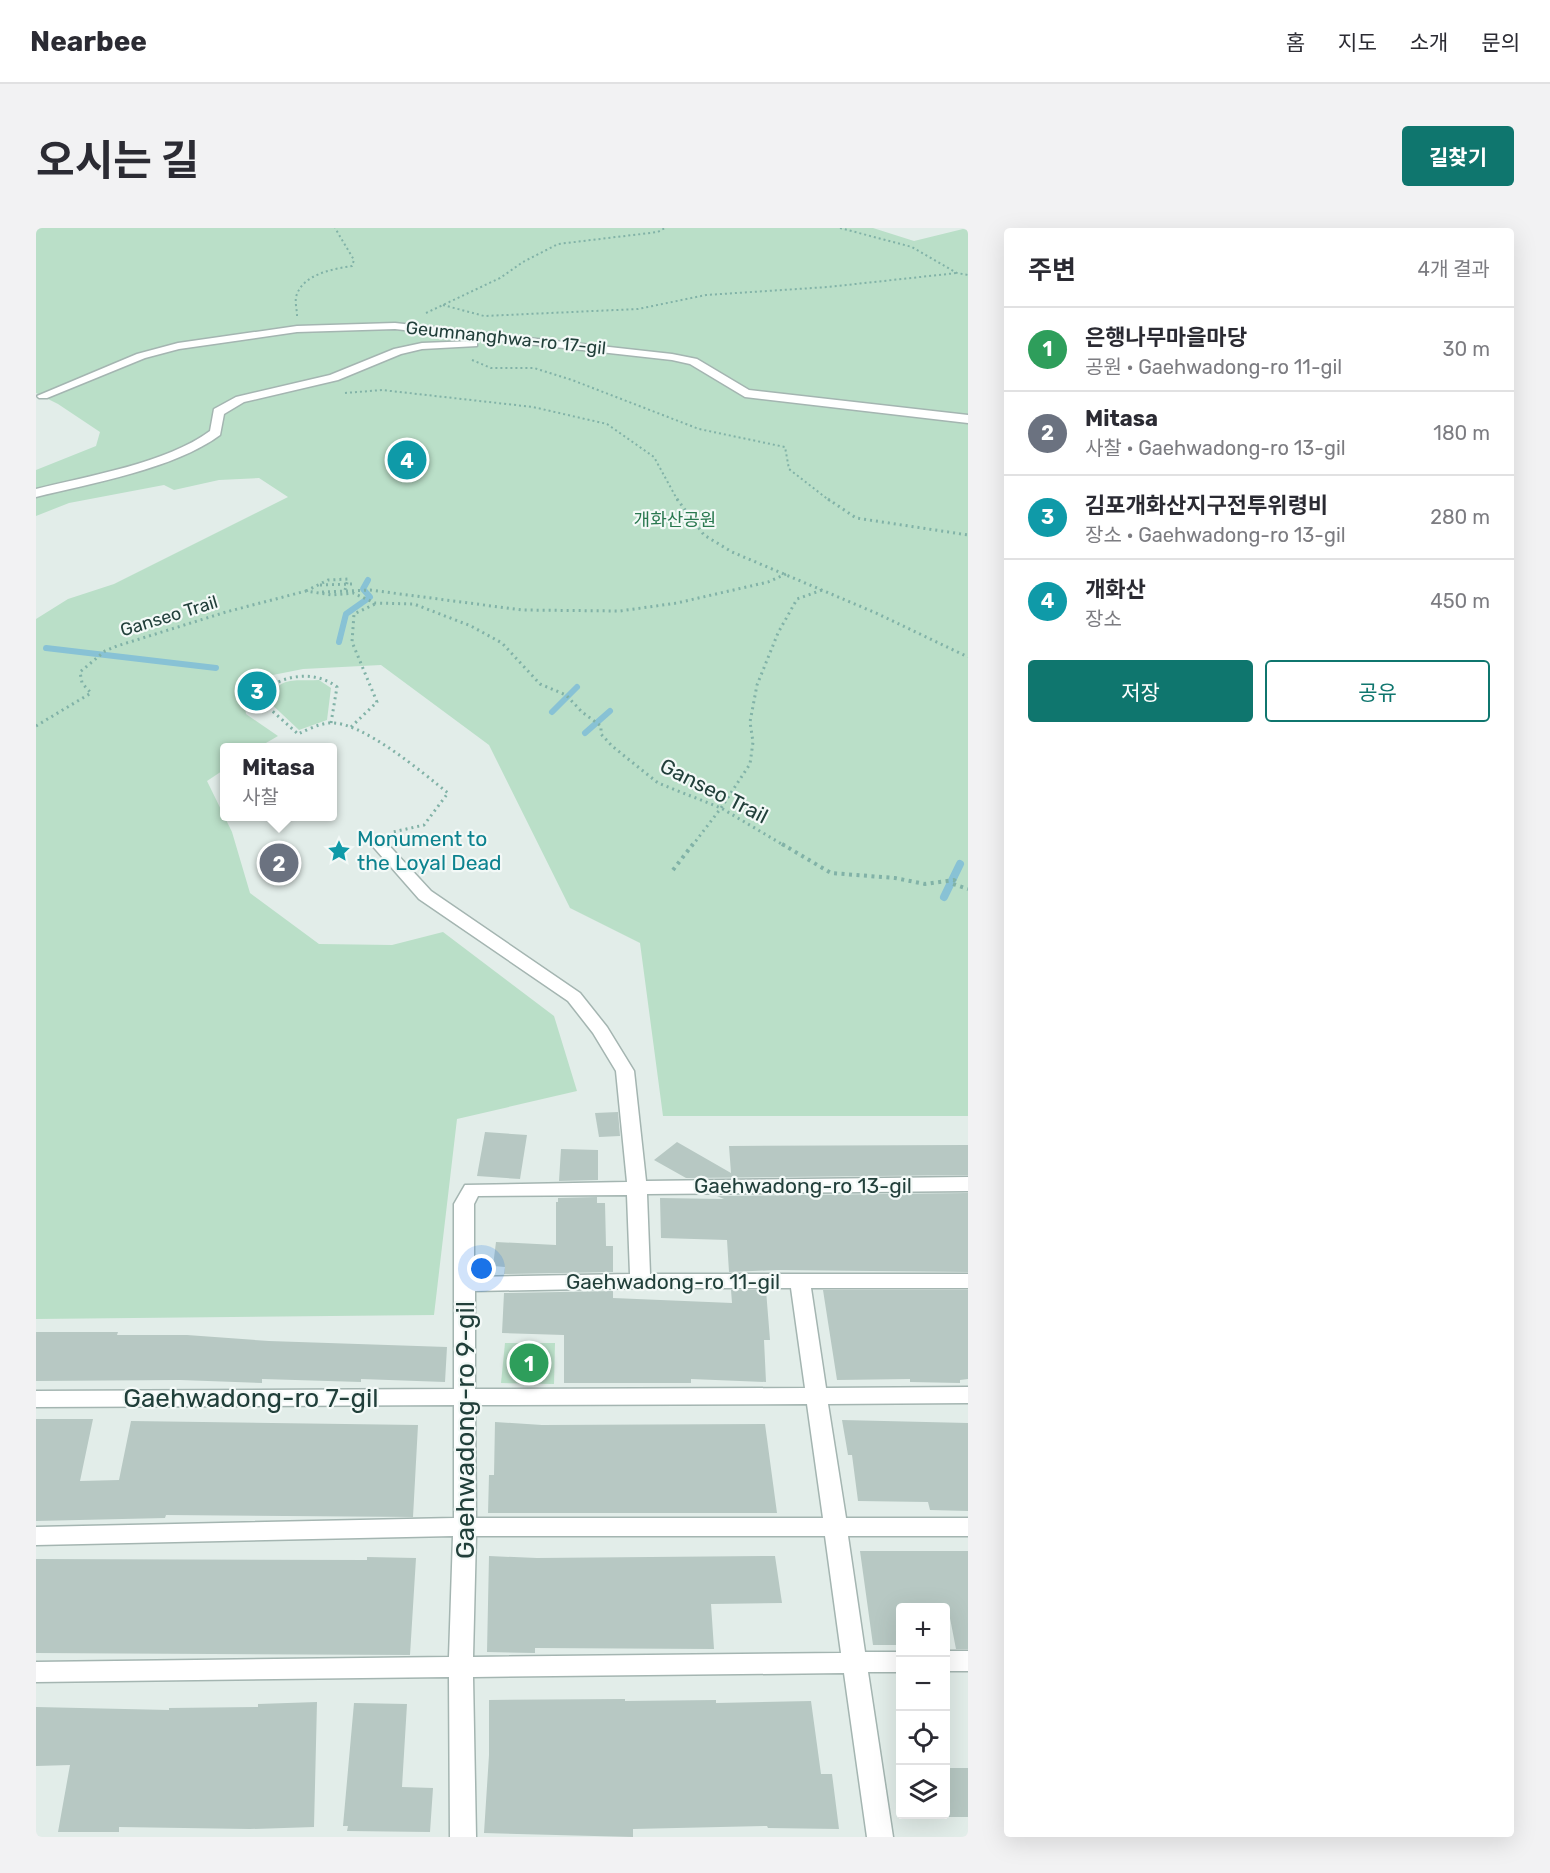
<!DOCTYPE html>
<html lang="ko">
<meta charset="utf-8">
<style>
:root{--surface:#fff;--page:#f2f2f3;--text:#2b2b33;--muted:#7c7c81;--line:#e1e1e2;--accent:#0f766e}
body{margin:0;font-family:Rubik,"Noto Sans KR",sans-serif;background:var(--page);color:var(--text)}
.controls{position:absolute;right:18px;bottom:18px;display:grid;overflow:hidden;border-radius:6px;box-shadow:0 6px 24px #0002}
.controls button{width:54px;height:54px;display:grid;place-items:center;padding:0;border:0;border-bottom:2px solid var(--line);background:var(--surface);color:var(--text);font:30px sans-serif}
.you{position:absolute;left:446px;top:1041px;width:21px;height:21px;margin:-15px;border:4px solid #fff;border-radius:50%;background:#1a73e8;box-shadow:0 0 0 9px #1a73e833}
.badge{display:grid;place-items:center;width:39px;height:39px;border-radius:50%;background:var(--accent);color:#fff;font-size:20px;font-weight:700}
.pin{position:absolute;translate:-50% -50%;border:3px solid #fff;box-shadow:0 2px 6px #0006}
.popup{position:absolute;left:184px;top:515px;width:117px;height:78px;box-sizing:border-box;display:grid;place-content:center;border-radius:6px;background:var(--surface);filter:drop-shadow(0 2px 4px #0005);font-size:20px;white-space:nowrap;color:var(--muted)}
.popup b{font-size:22px;color:var(--text)}
.popup::after{content:'';position:absolute;left:50%;top:100%;margin-left:-12px;border:12px solid transparent;border-top-color:var(--surface)}
.list{margin:0;padding:0;list-style:none}
h2{display:flex;justify-content:space-between;align-items:center;height:78px;margin:0;padding:0 24px;font-size:26px}
h2 small{font-size:20px;font-weight:400;color:var(--muted)}
.list li{display:grid;grid-template-columns:39px 1fr auto;gap:18px;align-items:center;box-sizing:border-box;height:84px;padding:0 24px;border-top:2px solid var(--line)}
.list b{display:block;font-size:22px;white-space:nowrap}
.list p{margin:0;font-size:20px;white-space:nowrap;color:var(--muted)}
.list em{font-size:20px;font-style:normal;color:var(--muted)}
.actions{display:flex;gap:12px;padding:18px 24px}
.actions a{flex:1;padding:14px 0;border:2px solid var(--accent);border-radius:6px;text-align:center;font-size:21px;color:var(--accent)}
.actions .main{background:var(--accent);color:#fff}
.icon{flex:none;width:33px;height:33px;fill:none;stroke:currentColor;stroke-width:2;stroke-linecap:round;stroke-linejoin:round}
.map{position:relative;flex:none;width:932px;height:1609px;overflow:hidden;border-radius:6px}
header{display:flex;align-items:center;gap:36px;box-sizing:border-box;height:84px;padding:0 30px;background:var(--surface);border-bottom:2px solid var(--line)}
header strong{font-size:28px}
nav{display:flex;gap:33px;margin-inline-start:auto;font-size:21px}
.intro{display:flex;align-items:center;justify-content:space-between;box-sizing:border-box;height:144px;padding:0 36px}
h1{margin:0;font-size:42px}
.button{padding:15px 27px;border-radius:6px;background:var(--accent);color:#fff;font-size:21px;font-weight:700}
main{display:flex;gap:36px;padding:0 36px}
aside{flex:1;background:var(--surface);border-radius:6px;box-shadow:0 6px 24px #0002}
.map>svg:first-child{display:block}
</style>
<header>
<strong>Nearbee</strong>
<nav><a>홈</a><a>지도</a><a>소개</a><a>문의</a></nav>
</header>
<div class="intro"><h1>오시는 길</h1><a class="button">길찾기</a></div>
<main>
<div class="map">
<svg width="932" height="1609" viewBox="0 0 932 1609">
<rect width="100%" height="100%" fill="#e2ede9"/>
<g fill="#badfc8">
<polygon points="0,0 837,0 878,13 927,1 932,2 932,888 627,888 604,715 534,680 453,517 345,437 267,441 212,452 208,468 210,486 242,508 223,519 189,520 189,541 171,553 196,604 214,665 283,716 356,717 407,704 518,788 541,863 421,891 398,1087 0,1091 0,391 32,371 78,356 252,269 223,250 183,252 138,262 128,257 33,275 0,288 0,242 60,218 64,204 22,176 0,165"/>
<path d="M283 452 295 460 291 492 263 502 229 470C250 448 254 453 283 452Z"/>
<polygon points="469,1115 519,1115 518,1156 465,1155"/>
</g>
<g fill="none" stroke-linecap="round" stroke-linejoin="round">
<g stroke="#88c2d5" stroke-width="6">
<polyline points="303,414 310,386 334,369 327,361 332,352"/>
<polyline points="10,420 180,440"/>
<polyline points="516,484 541,459"/>
<polyline points="549,505 574,483"/>
</g>
<polyline stroke="#88c2d5" stroke-width="8" points="908,669 924,636"/>
</g>
<g fill="#b7c8c3">
<polygon points="582,884 584,908 563,909 559,885"/>
<polygon points="449,904 491,907 484,951 441,948"/>
<polygon points="641,914 695,945 693,918 932,917 932,947 650,950 618,932"/>
<polygon points="525,921 562,922 562,952 523,953"/>
<polygon points="932,965 932,1044 741,1042 693,1044 691,1012 625,1010 624,970 688,971 681,968"/>
<polygon points="561,969 561,975 569,975 570,1018 577,1018 577,1044 468,1046 469,1039 457,1038 460,1014 520,1017 520,974 522,974 522,970"/>
<polygon points="695,1062 730,1062 734,1112 728,1112 730,1154 655,1151 655,1155 528,1155 528,1107 466,1105 468,1065 577,1063 577,1070 696,1075"/>
<polygon points="787,1062 932,1062 932,1151 924,1152 924,1155 874,1154 874,1151 801,1152"/>
<polygon points="0,1104 82,1104 81,1107 151,1107 233,1113 411,1119 409,1154 325,1151 325,1154 226,1151 226,1155 144,1152 0,1153"/>
<polygon points="0,1191 57,1191 44,1253 83,1252 95,1193 382,1197 377,1289 130,1287 129,1290 0,1293"/>
<polygon points="806,1192 932,1195 932,1283 894,1282 892,1274 822,1273 816,1227 812,1227"/>
<polygon points="459,1194 506,1197 729,1196 741,1285 452,1285 453,1247 458,1247"/>
<polygon points="824,1323 932,1323 932,1421 920,1421 912,1380 864,1380 864,1417 837,1417"/>
<polygon points="453,1328 501,1330 739,1328 746,1375 675,1376 678,1421 499,1420 499,1425 451,1424"/>
<polygon points="331,1329 380,1330 374,1427 0,1425 0,1331 331,1332"/>
<polygon points="589,1471 589,1473 680,1472 680,1475 775,1473 785,1546 796,1546 803,1601 732,1600 731,1598 597,1601 597,1609 448,1605 453,1527 453,1472"/>
<polygon points="281,1474 278,1599 214,1601 83,1599 83,1604 22,1604 34,1537 0,1538 0,1479 133,1482 133,1480 222,1479 222,1476"/>
<polygon points="318,1475 371,1476 366,1559 397,1560 394,1604 311,1603 312,1598 307,1598"/>
<rect x="909" y="1540" width="23" height="49"/>
</g>
<g fill="none" stroke-linecap="round" stroke-linejoin="round">
<g stroke="#a4b5b1" stroke-width="3">
<g id="minor">
<polygon points="359,95 636,126 661,131 713,162 932,187 932,195 709,169 654,136 636,132 359,101 261,104 143,121 109,130 11,170 3,170 1,168 101,126 142,115 261,98"/>
<path d="M437 113 441 114V118L386 121 365 126 302 152 208 174 188 186 184 207C138 241 56 255 0 269V261C52 248 131 235 174 203L178 181 200 169 294 147 358 121 386 115Z"/>
<path d="M341 609 347 611 395 663 544 765 571 799 598 843 610 953 932 949V963L611 966 614 1046H932V1060H775L790 1160 932 1159V1175L792 1176 810 1290H932V1308H812L829 1424H864V1444H832L857 1609H831L808 1445 437 1449 440 1609H414L413 1449 0 1454V1434L413 1429 417 1308 0 1317V1299L418 1290V1177L0 1179V1163L418 1161V976L429 957 591 954 580 843 557 805 532 773 383 671 333 614ZM591 967 594 1046 438 1049V976L442 968ZM604 1060H755L769 1160 439 1161V1063ZM771 1176 787 1290H440L439 1177ZM440 1308H789L805 1425 437 1429Z"/>
<rect x="909" y="1423" width="23" height="20"/>
</g>
</g>
<g stroke="#81b2a7" stroke-width="2" stroke-dasharray="2 3" stroke-linecap="butt">
<polyline points="804,0 876,19 921,45 932,47"/>
<polyline points="407,77 448,88 602,81 670,67 792,59 921,45"/>
<polyline points="390,85 464,50 487,34 522,16 622,4 629,0"/>
<path d="M261 88C261 82 259 75 260 69 266 46 297 41 316 38L318 32 299 0"/>
<polyline points="436,132 455,140 498,140 536,152 663,201 749,219 753,241 794,273"/>
<polyline points="309,165 346,162 497,179 571,196 618,229 642,273"/>
</g>
<g stroke="#81b2a7" stroke-width="3" stroke-dasharray="2 4" stroke-linecap="butt">
<polyline points="641,271 668,307 696,324 840,385 932,429"/>
<polyline points="792,271 820,290 932,307"/>
<polyline points="284,357 316,356"/>
<polyline points="270,363 292,352 312,351 309,362"/>
<polyline points="286,364 334,362 486,382 584,383 641,375 732,354 750,346"/>
<path d="M295 495 301 459C278 441 243 447 223 467L224 472 262 506C271 502 282 496 293 495 325 492 387 545 412 565L388 597 357 604"/>
<polyline points="0,498 55,465 46,455 44,444 69,423 81,418 190,384 270,363 296,367 317,365 339,375 378,376 435,398 466,415 504,456 530,467 546,484 565,498 565,506 576,518 622,555 685,580 749,618"/>
<polyline points="315,499 341,474 316,414 318,386 339,376"/>
<polyline points="656,618 685,580 714,536 717,514 714,494 721,457 742,405 761,371 786,362"/>
</g>
<g stroke="#81b2a7" stroke-width="4" stroke-dasharray="3 4.5" stroke-linecap="butt">
<polyline points="746,616 795,645 859,650 889,656 918,652 920,654 917,656 932,661"/>
<polyline points="637,642 657,616"/>
</g>
<use href="#minor" fill="#fff" fill-rule="evenodd"/>
</g>
<defs>
<g id="sight-bare" transform="scale(1.8)"><path d="M0-6L1.8-2.2L6-1.7L2.9 1.2L3.7 5.4L0 3.3L-3.7 5.4L-2.9 1.2L-6-1.7L-1.8-2.2Z" fill="#0f9aa8" stroke="#f3f9f7" stroke-width="2.5" paint-order="stroke"/></g>
</defs>
<g fill-rule="evenodd">
<use href="#sight-bare" x="303" y="623"/>
</g>
<g text-anchor="middle" stroke-width="4.5" stroke-linejoin="round" paint-order="stroke">
<g font-size="18" fill="#213f3a" stroke="#f3f9f7">
<text transform="translate(470 110) rotate(6)" y="6">Geumnanghwa-ro 17-gil</text>
<text transform="translate(133 388) rotate(-17)" y="6">Ganseo Trail</text>
</g>
<g font-size="18" fill="#29784f" stroke="#f3f9f7">
<text x="639" y="298">개화산공원</text>
</g>
<g font-size="21" fill="#213f3a" stroke="#f3f9f7">
<text transform="translate(678 563) rotate(27)" y="7">Ganseo Trail</text>
<text x="767" y="965">Gaehwadong-ro 13-gil</text>
<text x="637" y="1061">Gaehwadong-ro 11-gil</text>
</g>
<g font-size="21" fill="#0d838f" stroke="#f3f9f7" text-anchor="start">
<text x="321" y="618">Monument to<tspan x="321" dy="24">the Loyal Dead</tspan></text>
</g>
<g font-size="26" fill="#213f3a" stroke="#f3f9f7">
<text x="215" y="1179">Gaehwadong-ro 7-gil</text>
<text transform="translate(429 1202) rotate(-90)" y="9">Gaehwadong-ro 9-gil</text>
</g>
</g>
</svg>
<div class="controls">
<button>+</button>
<button>−</button>
<button><svg class="icon" aria-label="locate" viewBox="0 0 24 24"><circle cx="12" cy="12" r="6"/><path d="M12 2v4M12 18v4M2 12h4M18 12h4"/></svg></button>
<button><svg class="icon" aria-label="layers" viewBox="0 0 24 24"><path d="M12 4l9 5-9 5-9-5zM3 14l9 5 9-5"/></svg></button>
</div>
<div class="you"></div>
<div class="pin badge" style="left:493px;top:1135px;background:#2e9e5b">1</div>
<div class="pin badge" style="left:243px;top:635px;background:#6b7280">2</div>
<div class="popup"><b>Mitasa</b>사찰</div>
<div class="pin badge" style="left:221px;top:463px;background:#0f9aa8">3</div>
<div class="pin badge" style="left:371px;top:232px;background:#0f9aa8">4</div>
</div>
<aside>
<h2>주변<small>4개 결과</small></h2>
<ul class="list">
<li><span class="badge" style="background:#2e9e5b">1</span><div><b>은행나무마을마당</b><p>공원 · Gaehwadong-ro 11-gil</p></div><em>30 m</em></li>
<li><span class="badge" style="background:#6b7280">2</span><div><b>Mitasa</b><p>사찰 · Gaehwadong-ro 13-gil</p></div><em>180 m</em></li>
<li><span class="badge" style="background:#0f9aa8">3</span><div><b>김포개화산지구전투위령비</b><p>장소 · Gaehwadong-ro 13-gil</p></div><em>280 m</em></li>
<li><span class="badge" style="background:#0f9aa8">4</span><div><b>개화산</b><p>장소</p></div><em>450 m</em></li>
</ul>
<div class="actions"><a class="main">저장</a><a>공유</a></div>
</aside>
</main>
